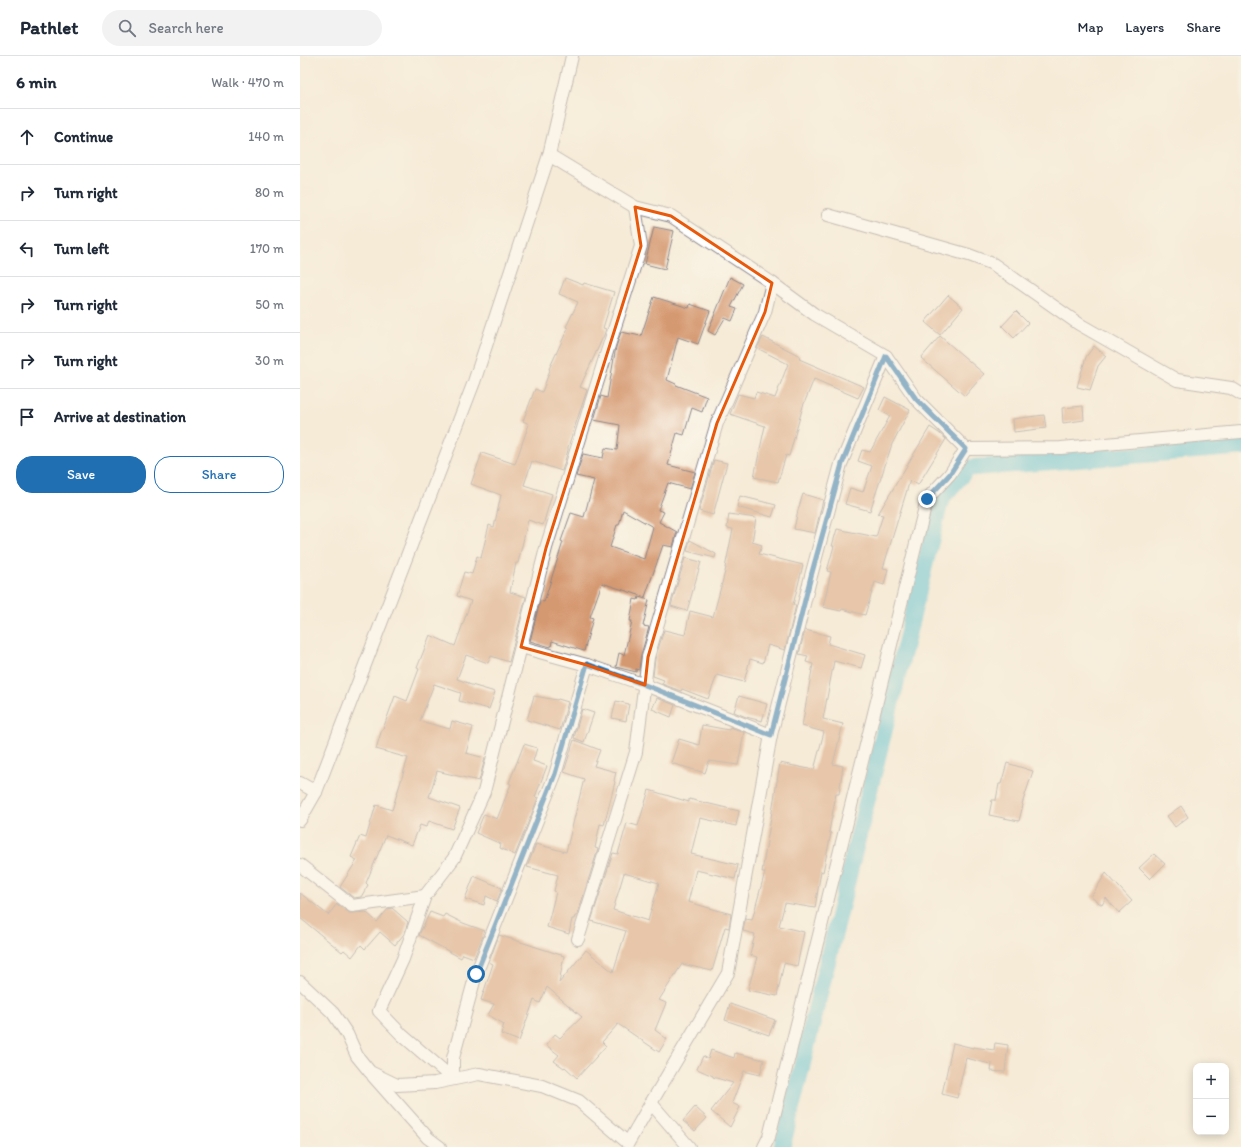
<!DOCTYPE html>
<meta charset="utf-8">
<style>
:root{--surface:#fff;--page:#f2f2f3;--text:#1f2937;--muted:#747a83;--line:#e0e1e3;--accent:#1f6fb2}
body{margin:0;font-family:Itim,sans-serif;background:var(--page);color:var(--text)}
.controls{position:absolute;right:12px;bottom:12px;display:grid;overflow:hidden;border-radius:8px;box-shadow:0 2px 10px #0003}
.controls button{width:36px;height:36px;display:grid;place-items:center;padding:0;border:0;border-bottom:1px solid var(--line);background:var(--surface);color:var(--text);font:20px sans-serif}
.stop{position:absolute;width:12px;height:12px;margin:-9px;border:3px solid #1f6fb2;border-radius:50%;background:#fff}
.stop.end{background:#1f6fb2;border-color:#fff;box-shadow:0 1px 4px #0008}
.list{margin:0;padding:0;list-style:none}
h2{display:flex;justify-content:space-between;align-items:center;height:52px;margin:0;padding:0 16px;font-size:17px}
h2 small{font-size:13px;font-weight:400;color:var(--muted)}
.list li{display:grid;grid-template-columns:26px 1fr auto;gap:12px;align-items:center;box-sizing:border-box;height:56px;padding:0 16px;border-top:1px solid var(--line)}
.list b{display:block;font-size:15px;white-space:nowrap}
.list em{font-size:13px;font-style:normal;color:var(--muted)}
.actions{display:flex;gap:8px;padding:12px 16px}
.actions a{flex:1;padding:9px 0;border:1px solid var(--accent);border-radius:16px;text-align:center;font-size:14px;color:var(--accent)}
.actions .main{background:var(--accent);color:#fff}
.icon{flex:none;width:22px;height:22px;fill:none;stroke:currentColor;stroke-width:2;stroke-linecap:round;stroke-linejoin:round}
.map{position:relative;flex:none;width:941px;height:1091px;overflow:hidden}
header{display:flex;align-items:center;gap:24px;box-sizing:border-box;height:56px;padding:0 20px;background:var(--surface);border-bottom:1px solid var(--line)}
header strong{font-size:19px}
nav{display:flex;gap:22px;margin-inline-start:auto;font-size:14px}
.search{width:280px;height:36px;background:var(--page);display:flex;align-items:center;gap:10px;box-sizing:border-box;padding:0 14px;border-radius:22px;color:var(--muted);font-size:15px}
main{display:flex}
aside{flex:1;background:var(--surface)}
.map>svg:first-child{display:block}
</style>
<header>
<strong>Pathlet</strong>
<div class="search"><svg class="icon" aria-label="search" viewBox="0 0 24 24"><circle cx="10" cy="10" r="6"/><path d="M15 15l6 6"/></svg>Search here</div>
<nav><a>Map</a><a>Layers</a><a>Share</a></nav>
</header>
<main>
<aside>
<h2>6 min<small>Walk · 470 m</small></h2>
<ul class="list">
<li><svg class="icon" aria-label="ahead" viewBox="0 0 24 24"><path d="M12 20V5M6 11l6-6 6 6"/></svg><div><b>Continue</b></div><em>140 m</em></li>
<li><svg class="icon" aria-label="right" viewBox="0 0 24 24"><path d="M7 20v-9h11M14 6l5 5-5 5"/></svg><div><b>Turn right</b></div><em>80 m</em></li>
<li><svg class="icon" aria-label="left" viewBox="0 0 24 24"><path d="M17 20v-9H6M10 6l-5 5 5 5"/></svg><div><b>Turn left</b></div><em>170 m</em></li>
<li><svg class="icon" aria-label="right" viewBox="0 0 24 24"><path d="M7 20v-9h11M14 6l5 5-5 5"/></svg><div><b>Turn right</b></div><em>50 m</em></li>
<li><svg class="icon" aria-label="right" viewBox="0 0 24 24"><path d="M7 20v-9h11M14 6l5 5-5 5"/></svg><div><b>Turn right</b></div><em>30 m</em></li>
<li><svg class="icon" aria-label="arrive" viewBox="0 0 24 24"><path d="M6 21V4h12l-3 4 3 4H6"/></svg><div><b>Arrive at destination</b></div></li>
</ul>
<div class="actions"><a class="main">Save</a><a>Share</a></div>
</aside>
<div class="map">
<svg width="941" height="1091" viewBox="0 0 941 1091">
<rect width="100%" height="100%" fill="#fbf7ec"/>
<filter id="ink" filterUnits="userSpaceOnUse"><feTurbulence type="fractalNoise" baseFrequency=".025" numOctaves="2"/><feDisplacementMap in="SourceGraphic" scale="8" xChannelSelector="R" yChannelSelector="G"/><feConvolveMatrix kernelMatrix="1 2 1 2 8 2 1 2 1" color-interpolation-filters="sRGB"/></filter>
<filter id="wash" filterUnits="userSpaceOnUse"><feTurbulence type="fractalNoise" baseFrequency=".012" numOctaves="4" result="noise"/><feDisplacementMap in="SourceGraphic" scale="16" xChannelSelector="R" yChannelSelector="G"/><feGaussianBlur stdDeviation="0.9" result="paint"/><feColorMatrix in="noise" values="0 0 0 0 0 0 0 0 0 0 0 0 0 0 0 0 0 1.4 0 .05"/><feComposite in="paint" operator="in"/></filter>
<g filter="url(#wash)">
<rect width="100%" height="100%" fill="#f6ebd7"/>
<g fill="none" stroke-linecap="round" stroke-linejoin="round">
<polyline stroke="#5ac3d7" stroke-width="17" points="482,1091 641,443 668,412 941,391"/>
</g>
<g id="blocks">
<g fill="#d59971" fill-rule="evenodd">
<polygon points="354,171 374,175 365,213 345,208"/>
<polygon points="430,221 443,228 431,251 437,253 432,265 425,262 415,279 408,275"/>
<polygon points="265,222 283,229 284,227 314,236 303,272 306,273 304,279 280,331 287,334 268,391 268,394 262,415 232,405 224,429 252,438 243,469 228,464 218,507 216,507 210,536 226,541 209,606 191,600 188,607 166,599 157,623 168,627 168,628 195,636 189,653 159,645 161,637 134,628 120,665 150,673 152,665 173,671 166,697 185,702 179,725 137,715 129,741 160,752 152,773 129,765 126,771 120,769 112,789 86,779 66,827 68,829 61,841 54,842 40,831 57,804 51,801 60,780 66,782 76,749 92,754 108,702 76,693 82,673 83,673 95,640 107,645 119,613 117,612 130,579 155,590 171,545 157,540 164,516 172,518 177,500 181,502 189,469 194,471 201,439 171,428 182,397 215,408 229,368 223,365 235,333 242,336 250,314 249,313 268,272 266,271 278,246 259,238"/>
<polygon points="648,239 663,252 640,279 625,266"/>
<path d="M354 241 389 252 390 248 410 255 398 288 378 281 367 324 376 328V329L407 341 402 356 392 352 384 379 377 377 368 409 395 416 390 433 368 427 358 454 364 456 359 466 377 476 373 491 363 489 345 541 302 527 290 561 293 562 284 595 252 585 251 591 230 585 240 545 244 546 263 486 261 485 271 457 284 461 294 424 276 420 283 398 303 402 305 392 317 394 320 369 294 364 301 340 307 342 316 291 321 276 341 280ZM323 454 353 471 344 503 310 491 317 469H319Z"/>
<polygon points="716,255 728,267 714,282 702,270"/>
<polygon points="640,280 684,318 665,340 621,302"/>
<polygon points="463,281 500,300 499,303 564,331 558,342 514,323 503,350 489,400 486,399 478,426 454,421 465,370 430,358 438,338 454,342 456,336 475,342 488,308 457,292"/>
<polygon points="794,290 806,300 798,310 790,334 777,331 786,301"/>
<polygon points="585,341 610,354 592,388 570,455 545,448 550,432 563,436 572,410 558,405 562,394 570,396 590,360 579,354"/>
<polygon points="783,350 784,364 763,367 762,352"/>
<polygon points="744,359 746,372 714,376 713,363"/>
<polygon points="630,371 639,377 646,383 618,429 610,424 583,512 588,513 584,529 575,526 565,559 542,553 541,555 523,551 531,516 527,515 534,490 532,490 537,473 576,481 583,459 578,458"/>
<polygon points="414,404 427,407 413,459 399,455"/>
<polygon points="503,438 523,444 515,477 494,473 498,454"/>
<polygon points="440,440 476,449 472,461 437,451"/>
<polygon points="429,458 456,462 452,486 462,489 459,498 503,509 493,549 496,549 485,594 468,589 463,607 450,603 444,626 417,619 408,643 382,633 381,635 362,628 364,624 353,620 355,603 364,574 385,579 390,555 413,561 426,512 425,512 433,473 427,472"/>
<polygon points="390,484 416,498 415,502 387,495"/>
<polygon points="385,502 401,506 387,555 371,550"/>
<polygon points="339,541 349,544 343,570 349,571 341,599 339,614 336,613 336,616 316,611 319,597 324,599 332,565 330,565 334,543 338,544"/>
<polygon points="505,574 530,580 528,588 565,599 561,612 534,605 523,663 543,668 533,708 543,710 539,738 536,738 529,776 531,777 523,816 521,815 515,852 485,847 479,870 504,876 497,910 484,907 477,940 448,934 457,901 450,899 455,878 443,875 445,863 452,864 465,816 462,816 480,707 514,714 524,676 502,670 513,608 506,606 508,600 499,598"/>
<polygon points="234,640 257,644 258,643 268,646 260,674 227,664"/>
<polygon points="439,640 467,648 462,665 446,661 434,656"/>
<polygon points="357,642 375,649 371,661 352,653"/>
<polygon points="316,645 329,648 326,665 312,662"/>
<polygon points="282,653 294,657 284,686 274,682"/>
<polygon points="402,669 429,674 430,671 444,676 438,709 409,705 405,717 371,707 379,683 399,689"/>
<polygon points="274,684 300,694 294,710 316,716 314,725 315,726 304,769 300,768 295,792 298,793 277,860 275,860 274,863 272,863 269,878 247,871 256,836 254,835 258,819 227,811 236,788 266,796 284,723 264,716"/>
<polygon points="224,688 237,692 233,705 247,710 235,741 238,742 215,799 200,792 201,788 176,777 184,758 197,763 211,728 209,727"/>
<polygon points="707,707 733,715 722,748 723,749 719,765 689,759 692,744 696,744 699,728 701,728"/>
<path d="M349 734 389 746V743L439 755 436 770 400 762 391 798 438 809 435 823 396 814 388 846 431 858 429 872 425 871 412 915 382 908 359 944 366 947 355 974 367 983 359 996 318 968 302 986 306 990 277 1022 265 1011 264 1012 254 1005 259 999 246 989 255 978 260 982 282 961 247 931 240 947 234 944 219 985 201 978 204 968 188 959 194 948 181 944 193 908 189 906 199 879 264 900 259 927 286 894 313 916 326 875 291 865 313 797 318 798 327 767 338 770ZM324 817 359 827 348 865 313 854Z"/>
<polygon points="881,750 888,761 875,771 867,760"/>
<polygon points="854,798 865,808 850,823 839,812"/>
<polygon points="806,817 832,845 819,857 806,842 802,849 791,841"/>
<polygon points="174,820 202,832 197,845 186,840 184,849 165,843"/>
<polygon points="0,837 28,859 37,848 50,857 66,856 77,866 88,853 92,852 108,866 104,878 95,889 80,876 65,893 61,889 52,901 44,894 42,896 0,862"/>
<polygon points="130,856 143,861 145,858 163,867 185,875 174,902 163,898 161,902 119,879"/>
<polygon points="430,948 475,964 469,979 425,964"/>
<polygon points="653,987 673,992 673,991 694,994 695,987 708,989 705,1016 691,1015 692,1007 691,1007 690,1008 666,1002 657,1042 642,1038"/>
<polygon points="411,994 434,1002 435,997 464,1004 460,1019 444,1015 432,1047 440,1051 430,1071 411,1055 433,1027 413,1021 413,1020 397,1013 403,1000 408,1003"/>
<polygon points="395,1051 407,1062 395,1075 383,1065"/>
</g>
</g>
</g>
<g filter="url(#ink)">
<use href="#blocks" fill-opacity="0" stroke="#8c8689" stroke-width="1"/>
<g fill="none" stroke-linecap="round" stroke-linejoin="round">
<g stroke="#8c8689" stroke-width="14">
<g id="minor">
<polyline points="249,99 335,151 371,160 472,227 514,258 586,300 616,343 666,393 761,392 941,376"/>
<polyline points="528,159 669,199 693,208 779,268 877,324 931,332 941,338"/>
<polyline points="221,591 287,609 345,629 471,679"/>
<polyline points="0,727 16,736"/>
<polyline points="0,764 16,736 174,326 249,99 272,0"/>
<polyline points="0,809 52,850 125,840"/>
<polyline points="278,883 336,696 348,601 417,367 465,256 472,227"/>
<polyline points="0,926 33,957 47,978 57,1000 70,1016 97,1029 135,1027 179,1018 242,1030 279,1045 328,1087 351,1047 428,917 471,679 511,520 541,408 586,300"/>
<polyline points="73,1020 128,1082 140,1091"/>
<polyline points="153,1023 102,979 79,955 103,903 125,840 154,802 184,736 246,492 304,305 341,190 335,151"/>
<polyline points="153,1023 153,1002 176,918 255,719 287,609"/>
<polyline points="351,1047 389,1091"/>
<polyline points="464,1091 469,1081 627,443 650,418 666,393"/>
</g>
</g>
<use href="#minor" stroke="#fff" stroke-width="12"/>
</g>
</g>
<g fill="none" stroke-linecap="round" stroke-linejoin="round" filter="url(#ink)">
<polyline stroke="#1f6fb2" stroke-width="5" points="176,918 255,718 287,608 345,629 471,679 511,520 542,408 586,300 616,343 666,393 650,418 627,443"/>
</g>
<path d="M0 0H941V1091H0ZM335 151 371 160 472 227 465 256 417 367 348 601 345 629 287 609 221 591 246 492 341 190Z" fill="#f6ebd7" fill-opacity=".55" fill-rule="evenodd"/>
<path fill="none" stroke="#e8590c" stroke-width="3" stroke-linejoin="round" d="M335 151 371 160 472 227 465 256 417 367 348 601 345 629 287 609 221 591 246 492 341 190Z"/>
</svg>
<div class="controls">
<button>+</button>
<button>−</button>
</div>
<div class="stop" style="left:176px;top:918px"></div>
<div class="stop end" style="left:627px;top:443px"></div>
</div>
</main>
